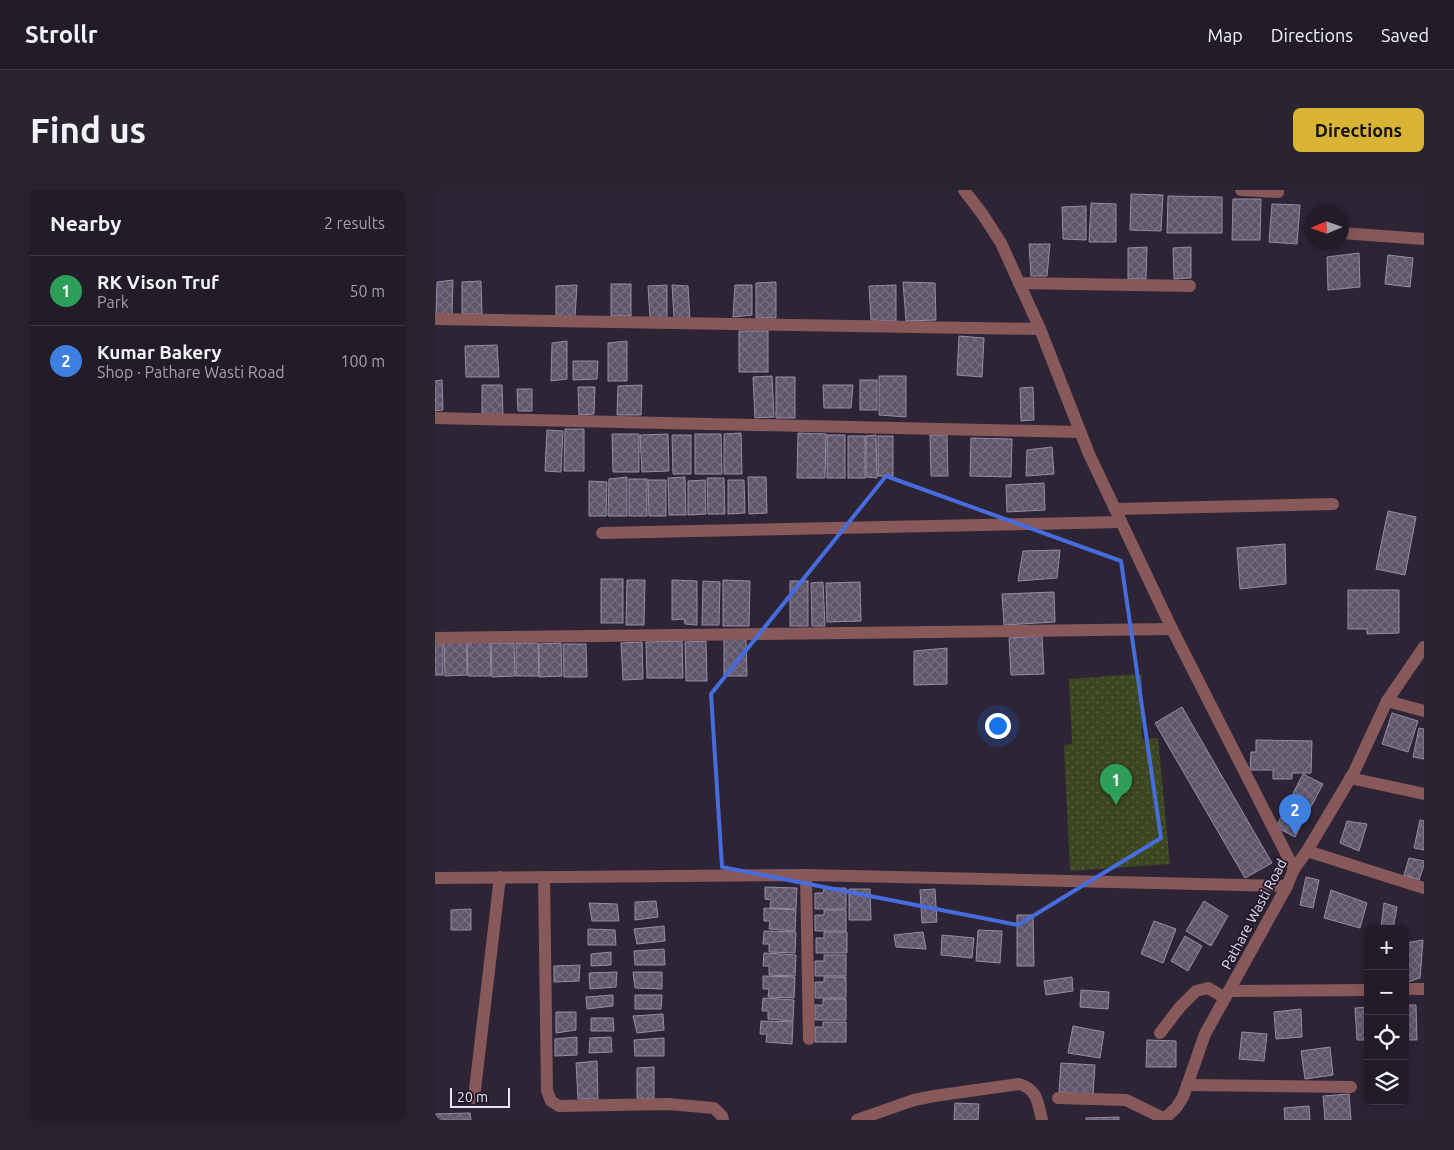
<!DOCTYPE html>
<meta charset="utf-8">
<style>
:root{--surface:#221b28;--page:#2a2430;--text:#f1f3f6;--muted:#a2a1a8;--line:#3f3945;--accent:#d9b334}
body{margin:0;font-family:Ubuntu,sans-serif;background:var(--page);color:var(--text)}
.controls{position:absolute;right:15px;bottom:15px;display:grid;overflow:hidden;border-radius:8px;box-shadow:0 2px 12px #0003}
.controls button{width:45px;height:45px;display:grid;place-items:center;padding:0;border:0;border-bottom:1px solid var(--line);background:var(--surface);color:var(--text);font:25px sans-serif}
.compass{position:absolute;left:869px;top:15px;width:45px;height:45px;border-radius:50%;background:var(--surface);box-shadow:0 2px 12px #0003;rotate:268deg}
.scale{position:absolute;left:15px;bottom:12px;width:60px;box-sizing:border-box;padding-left:5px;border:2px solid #e8e3ef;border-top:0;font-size:14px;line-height:18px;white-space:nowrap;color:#e8e3ef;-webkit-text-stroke:4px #231b2c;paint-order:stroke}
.you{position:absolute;left:562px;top:535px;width:18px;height:18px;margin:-12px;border:4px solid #fff;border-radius:50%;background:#1a73e8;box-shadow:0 0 0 8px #1a73e833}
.badge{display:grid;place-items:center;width:32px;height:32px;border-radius:50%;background:var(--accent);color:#fff;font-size:16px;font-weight:700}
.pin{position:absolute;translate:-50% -41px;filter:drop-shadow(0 1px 2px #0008)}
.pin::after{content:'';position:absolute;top:26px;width:18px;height:15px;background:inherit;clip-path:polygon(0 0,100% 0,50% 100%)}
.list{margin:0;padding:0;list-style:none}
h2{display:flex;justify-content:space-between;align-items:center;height:65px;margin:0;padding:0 20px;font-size:21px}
h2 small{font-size:16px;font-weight:400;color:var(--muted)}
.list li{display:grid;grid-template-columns:32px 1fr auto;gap:15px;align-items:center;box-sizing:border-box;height:70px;padding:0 20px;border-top:1px solid var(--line)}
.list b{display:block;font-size:19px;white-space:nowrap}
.list p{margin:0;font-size:16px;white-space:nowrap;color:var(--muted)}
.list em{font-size:16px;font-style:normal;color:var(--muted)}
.icon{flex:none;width:28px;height:28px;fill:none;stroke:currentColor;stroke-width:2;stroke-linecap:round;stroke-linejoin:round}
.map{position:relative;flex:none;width:989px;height:930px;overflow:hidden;border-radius:8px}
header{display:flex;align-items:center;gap:30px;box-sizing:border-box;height:70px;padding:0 25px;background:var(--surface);border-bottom:1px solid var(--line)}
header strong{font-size:24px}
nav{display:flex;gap:28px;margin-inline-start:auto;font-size:18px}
.intro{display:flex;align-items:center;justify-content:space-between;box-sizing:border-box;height:120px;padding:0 30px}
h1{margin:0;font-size:35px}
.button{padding:12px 22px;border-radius:8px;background:var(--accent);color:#111;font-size:18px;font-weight:700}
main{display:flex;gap:30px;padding:0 30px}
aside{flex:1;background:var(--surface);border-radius:8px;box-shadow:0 2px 12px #0003}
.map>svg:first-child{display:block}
</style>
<header>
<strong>Strollr</strong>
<nav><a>Map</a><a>Directions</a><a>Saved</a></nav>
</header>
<div class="intro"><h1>Find us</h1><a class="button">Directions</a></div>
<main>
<aside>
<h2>Nearby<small>2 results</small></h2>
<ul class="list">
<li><span class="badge" style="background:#2e9e5b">1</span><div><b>RK Vison Truf</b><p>Park</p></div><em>50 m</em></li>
<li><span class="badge" style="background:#3f7fe0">2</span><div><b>Kumar Bakery</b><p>Shop · Pathare Wasti Road</p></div><em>100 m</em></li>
</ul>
</aside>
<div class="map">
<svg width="989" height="930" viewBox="0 0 989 930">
<defs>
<pattern id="park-dots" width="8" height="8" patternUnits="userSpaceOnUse" patternTransform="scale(1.25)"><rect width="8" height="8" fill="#3c4721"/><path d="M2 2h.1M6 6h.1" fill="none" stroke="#586142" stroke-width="1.8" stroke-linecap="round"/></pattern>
<pattern id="building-cross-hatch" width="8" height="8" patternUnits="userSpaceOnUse" patternTransform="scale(1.25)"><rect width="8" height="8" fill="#5f566b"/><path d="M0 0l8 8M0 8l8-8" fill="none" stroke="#766e80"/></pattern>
</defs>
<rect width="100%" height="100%" fill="#2d2436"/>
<polygon fill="url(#park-dots)" points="707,484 707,549 723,548 735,674 635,681 629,555 637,554 634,489"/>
<g fill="url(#building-cross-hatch)" stroke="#968da3">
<polygon points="696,4 728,5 726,41 695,40"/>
<polygon points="733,6 787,7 787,43 732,43"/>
<polygon points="798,9 826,9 825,50 797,50"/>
<polygon points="656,13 681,14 681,52 654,52"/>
<polygon points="837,14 865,15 862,54 834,52"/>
<polygon points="651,16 651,50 628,49 627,17"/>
<polygon points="594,54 615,54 612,86 596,86"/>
<polygon points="712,57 711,89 693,89 693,58"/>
<polygon points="756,57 756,88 739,89 738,58"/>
<polygon points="924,63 925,97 893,100 892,67"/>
<polygon points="953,65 978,68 975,97 950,94"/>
<polygon points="18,90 17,124 1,124 2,92"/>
<polygon points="46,91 47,124 27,124 27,92"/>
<polygon points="341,92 341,128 321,128 321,93"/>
<polygon points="468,92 500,93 501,130 471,131"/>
<rect x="176" y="94" width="20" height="32"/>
<polygon points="142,95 140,127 121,127 121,96"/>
<polygon points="232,95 232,128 215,128 213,96"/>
<polygon points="237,95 253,96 255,129 239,128"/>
<polygon points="300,95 317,95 317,125 298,127"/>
<polygon points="461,95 461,131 436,130 434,96"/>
<rect x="304" y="141" width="29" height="41"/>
<polygon points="524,146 549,148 547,187 522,185"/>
<polygon points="132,151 132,189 116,191 117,153"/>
<polygon points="192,151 192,191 173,191 173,153"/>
<polygon points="62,155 64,187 31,187 30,156"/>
<polygon points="138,171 163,171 162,189 138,190"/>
<polygon points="337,186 339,227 320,228 318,187"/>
<polygon points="444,186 471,186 471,227 444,225"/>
<rect x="341" y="187" width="19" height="41"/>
<polygon points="7,190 8,220 0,221 0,191"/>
<rect x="425" y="190" width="17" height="30"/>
<polygon points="47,195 67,195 68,226 47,223"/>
<polygon points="207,195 206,225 182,225 183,196"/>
<polygon points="388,195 418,195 416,218 389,218"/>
<polygon points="143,197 160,197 159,224 144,225"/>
<polygon points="598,197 599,230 586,231 585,198"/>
<polygon points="82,199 97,199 97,221 83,221"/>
<polygon points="130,239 149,239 149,281 129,281"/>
<polygon points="112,240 128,241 126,282 110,281"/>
<polygon points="306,243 307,284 289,284 289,244"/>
<polygon points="363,243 391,244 390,288 362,288"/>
<polygon points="177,244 204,244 204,282 178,282"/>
<polygon points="233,244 234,281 207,282 205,245"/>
<polygon points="260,244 286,244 287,284 260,284"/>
<polygon points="237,245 256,245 256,284 238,284"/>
<rect x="392" y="245" width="18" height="43"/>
<polygon points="441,245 442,288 431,287 431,246"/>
<polygon points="495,245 512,245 513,286 496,286"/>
<rect x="413" y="246" width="17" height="42"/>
<rect x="443" y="246" width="15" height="40"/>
<polygon points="536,248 577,249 576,287 535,286"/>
<polygon points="617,257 619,284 591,286 592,260"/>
<polygon points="192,287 192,326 173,326 174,289"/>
<polygon points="250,287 251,325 234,325 233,288"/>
<polygon points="313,287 331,287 332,323 314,324"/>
<polygon points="272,288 289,288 290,324 273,324"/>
<rect x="194" y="289" width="18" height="37"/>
<polygon points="213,290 231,290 231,326 214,326"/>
<polygon points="270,290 271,324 253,325 253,291"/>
<polygon points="293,290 309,290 310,323 293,324"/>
<polygon points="154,291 172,292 171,326 154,326"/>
<polygon points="609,293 610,320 572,322 571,295"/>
<polygon points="953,321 981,327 970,385 941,379"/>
<polygon points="850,354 851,394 805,399 802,358"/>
<polygon points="625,360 622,388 583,391 588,361"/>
<rect x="166" y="389" width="22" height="44"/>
<polygon points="192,390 210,390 209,435 191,435"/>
<polygon points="237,390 262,391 262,435 250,434 249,429 237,430"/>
<polygon points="288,390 315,391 314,436 288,436"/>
<polygon points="268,391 285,392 284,435 267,435"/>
<rect x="355" y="391" width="18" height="45"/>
<polygon points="388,392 390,436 377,436 376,393"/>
<polygon points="425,392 426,431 392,432 391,393"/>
<polygon points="913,400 964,400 964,443 932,444 932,439 913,439"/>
<polygon points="619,402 620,432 569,435 567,404"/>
<polygon points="607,446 609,484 576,485 574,448"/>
<polygon points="289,449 311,449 312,486 289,486"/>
<polygon points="247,451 248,488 212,488 211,452"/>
<polygon points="271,451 272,491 251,491 250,452"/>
<rect x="0" y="452" width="8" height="33"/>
<polygon points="9,452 32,452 32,485 10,486"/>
<polygon points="55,452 56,486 33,486 32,453"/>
<polygon points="207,452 208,489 188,490 186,453"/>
<polygon points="56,453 79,453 80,486 57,487"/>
<polygon points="81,453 103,453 104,486 81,486"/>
<polygon points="126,453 127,486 104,487 104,454"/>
<polygon points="128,454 151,454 152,487 129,487"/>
<polygon points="512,458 512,494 479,495 479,461"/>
<polygon points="747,517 837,673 810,688 720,533"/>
<polygon points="957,523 983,531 973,562 947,554"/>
<polygon points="984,538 989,539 989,569 978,567"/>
<polygon points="821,550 877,551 876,583 857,583 857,589 838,589 838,580 815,580 816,562 821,562"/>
<polygon points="868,584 888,594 860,647 841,637"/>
<polygon points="985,630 989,631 989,660 979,658"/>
<polygon points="912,631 932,634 924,661 905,653"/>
<polygon points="974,668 989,671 989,675 984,690 969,685"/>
<polygon points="871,687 884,690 878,718 865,715"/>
<polygon points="330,697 362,698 361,719 335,718 336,710 330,709"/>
<polygon points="389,698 411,698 411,719 380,719 380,703 388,703"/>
<polygon points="414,699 435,699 436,730 414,730"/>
<polygon points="500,699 502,732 487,733 485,700"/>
<polygon points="896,700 932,713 925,738 889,728"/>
<polygon points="221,711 223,727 200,730 200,712"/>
<polygon points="769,711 793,726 776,756 751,741"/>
<polygon points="154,713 182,714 184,731 157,731"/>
<polygon points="949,713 962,717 958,739 946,738"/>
<polygon points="329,718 361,720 360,741 334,739 335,731 329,731"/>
<polygon points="36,719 36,740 16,740 16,720"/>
<polygon points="389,720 411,720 411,741 380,741 380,725 389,725"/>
<polygon points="582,725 598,725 599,776 582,776"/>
<polygon points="719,731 741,739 728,773 706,764"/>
<polygon points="229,736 230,751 202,754 199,739"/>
<polygon points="153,739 180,740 181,755 153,755"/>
<polygon points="543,740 567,741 565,773 541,771"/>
<polygon points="329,741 361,742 360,763 334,762 334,754 328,754"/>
<polygon points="389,742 412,742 412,763 381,763 381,748 389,748"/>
<polygon points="488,742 491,759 461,757 459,745"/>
<polygon points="507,745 539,748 537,768 506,765"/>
<polygon points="750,746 767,756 753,781 736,771"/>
<polygon points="988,750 985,788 970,793 970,753"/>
<polygon points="229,759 230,775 200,775 199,761"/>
<polygon points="176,762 176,775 156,776 156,764"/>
<polygon points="329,763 361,765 360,786 334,785 334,776 328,776"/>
<polygon points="389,765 411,765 411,786 380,786 380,771 389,771"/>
<polygon points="145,775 144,791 119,792 119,776"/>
<polygon points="182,782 181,797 155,799 154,783"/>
<polygon points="198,782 227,782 227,799 200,798"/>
<polygon points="328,786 360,787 359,808 333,807 334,799 328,799"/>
<polygon points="389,787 411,787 411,808 380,808 380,792 389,792"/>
<polygon points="637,787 638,801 611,805 609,791"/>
<polygon points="646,800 674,802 673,819 645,817"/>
<polygon points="178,805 178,816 152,819 151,807"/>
<polygon points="200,805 227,805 226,819 200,819"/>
<polygon points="328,808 359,810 358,831 333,829 333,821 327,821"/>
<polygon points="388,809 411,809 411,830 380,830 380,815 388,815"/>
<polygon points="970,815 981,815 982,850 970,850"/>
<polygon points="933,817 933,850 922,850 920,818"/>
<polygon points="866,819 867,847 841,849 839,822"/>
<polygon points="121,822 141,822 141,840 121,843"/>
<polygon points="228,824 229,840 202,843 198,826"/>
<polygon points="156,828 178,828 179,841 156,841"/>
<polygon points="326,831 358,832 357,854 331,852 332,844 325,844"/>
<polygon points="388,832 411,832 411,852 380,852 380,837 388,837"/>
<polygon points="638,836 669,842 665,868 633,863"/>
<polygon points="807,842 832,844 829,871 804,869"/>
<polygon points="142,847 142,865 120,866 120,849"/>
<polygon points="176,847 177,862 154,863 155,848"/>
<polygon points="229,848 229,866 200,866 199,850"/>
<polygon points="712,850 741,851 741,877 711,877"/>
<polygon points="895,857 898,885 870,889 866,861"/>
<polygon points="162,871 163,909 143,909 141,873"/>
<polygon points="626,873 660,875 658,905 624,902"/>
<polygon points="219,877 219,909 202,908 202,878"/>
<polygon points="914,904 916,930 890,930 888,906"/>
<polygon points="520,913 544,914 543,930 519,930"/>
<polygon points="874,916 875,930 850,930 849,918"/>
<polygon points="35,923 36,930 0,930 0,924"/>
<polygon points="684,927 684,930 651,930 651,928"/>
</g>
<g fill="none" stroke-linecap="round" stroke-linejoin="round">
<g stroke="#88595a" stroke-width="12">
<polyline points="680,319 898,314"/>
<polyline points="952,511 989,521"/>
<polyline points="371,685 374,849"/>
<polyline points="39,908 65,687"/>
</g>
<g stroke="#88595a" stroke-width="12">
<polyline points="806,0 843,2"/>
<polyline points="906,43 989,49"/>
<polyline points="584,93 755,96"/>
<polyline points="0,129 605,139"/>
<polyline points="0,228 645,242"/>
<polyline points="167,343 686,332"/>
<polyline points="0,448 737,439"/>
<polyline points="915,588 989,604"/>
<polyline points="872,661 989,698"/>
<polyline points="859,679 872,661 919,582 952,511 989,457"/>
<polyline points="109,687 112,901 116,911 124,916 233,914 279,918 287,926 288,930"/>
<polyline points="0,688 371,685 852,696"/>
<polyline points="970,799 989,799"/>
<polyline points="794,801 933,800"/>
<polyline points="725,843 745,817 761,801 773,798 790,808"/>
<polyline points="752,895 916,897"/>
<polyline points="623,908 691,910 732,930"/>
<path d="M422 930 479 910 499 906 584 894C603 899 603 914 607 930"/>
</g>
<polyline stroke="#88595a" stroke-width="12" points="529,0 548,25 566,53 605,139 654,264 737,439 859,679 852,696 770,844 748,907 741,918 728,930"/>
</g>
<path fill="none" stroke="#466cdd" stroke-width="4" stroke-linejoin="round" d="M451 286 686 371 726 648 583 735 287 677 276 504Z"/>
<g text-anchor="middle" stroke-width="4" stroke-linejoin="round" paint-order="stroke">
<g font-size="14" fill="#e8e3ef" stroke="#231b2c">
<text transform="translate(819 724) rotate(-62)" y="5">Pathare Wasti Road</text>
</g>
</g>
</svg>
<div class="controls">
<button>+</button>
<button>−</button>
<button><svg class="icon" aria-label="locate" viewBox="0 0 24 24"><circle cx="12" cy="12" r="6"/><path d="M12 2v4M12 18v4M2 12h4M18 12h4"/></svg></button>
<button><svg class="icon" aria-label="layers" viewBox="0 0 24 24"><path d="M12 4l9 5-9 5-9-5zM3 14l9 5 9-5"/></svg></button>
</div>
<svg class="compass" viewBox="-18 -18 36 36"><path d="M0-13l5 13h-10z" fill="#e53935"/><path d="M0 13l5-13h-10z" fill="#a2a1a8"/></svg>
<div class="scale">20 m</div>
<div class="you"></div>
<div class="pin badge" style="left:681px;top:615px;background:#2e9e5b">1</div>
<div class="pin badge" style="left:860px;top:645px;background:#3f7fe0">2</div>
</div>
</main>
